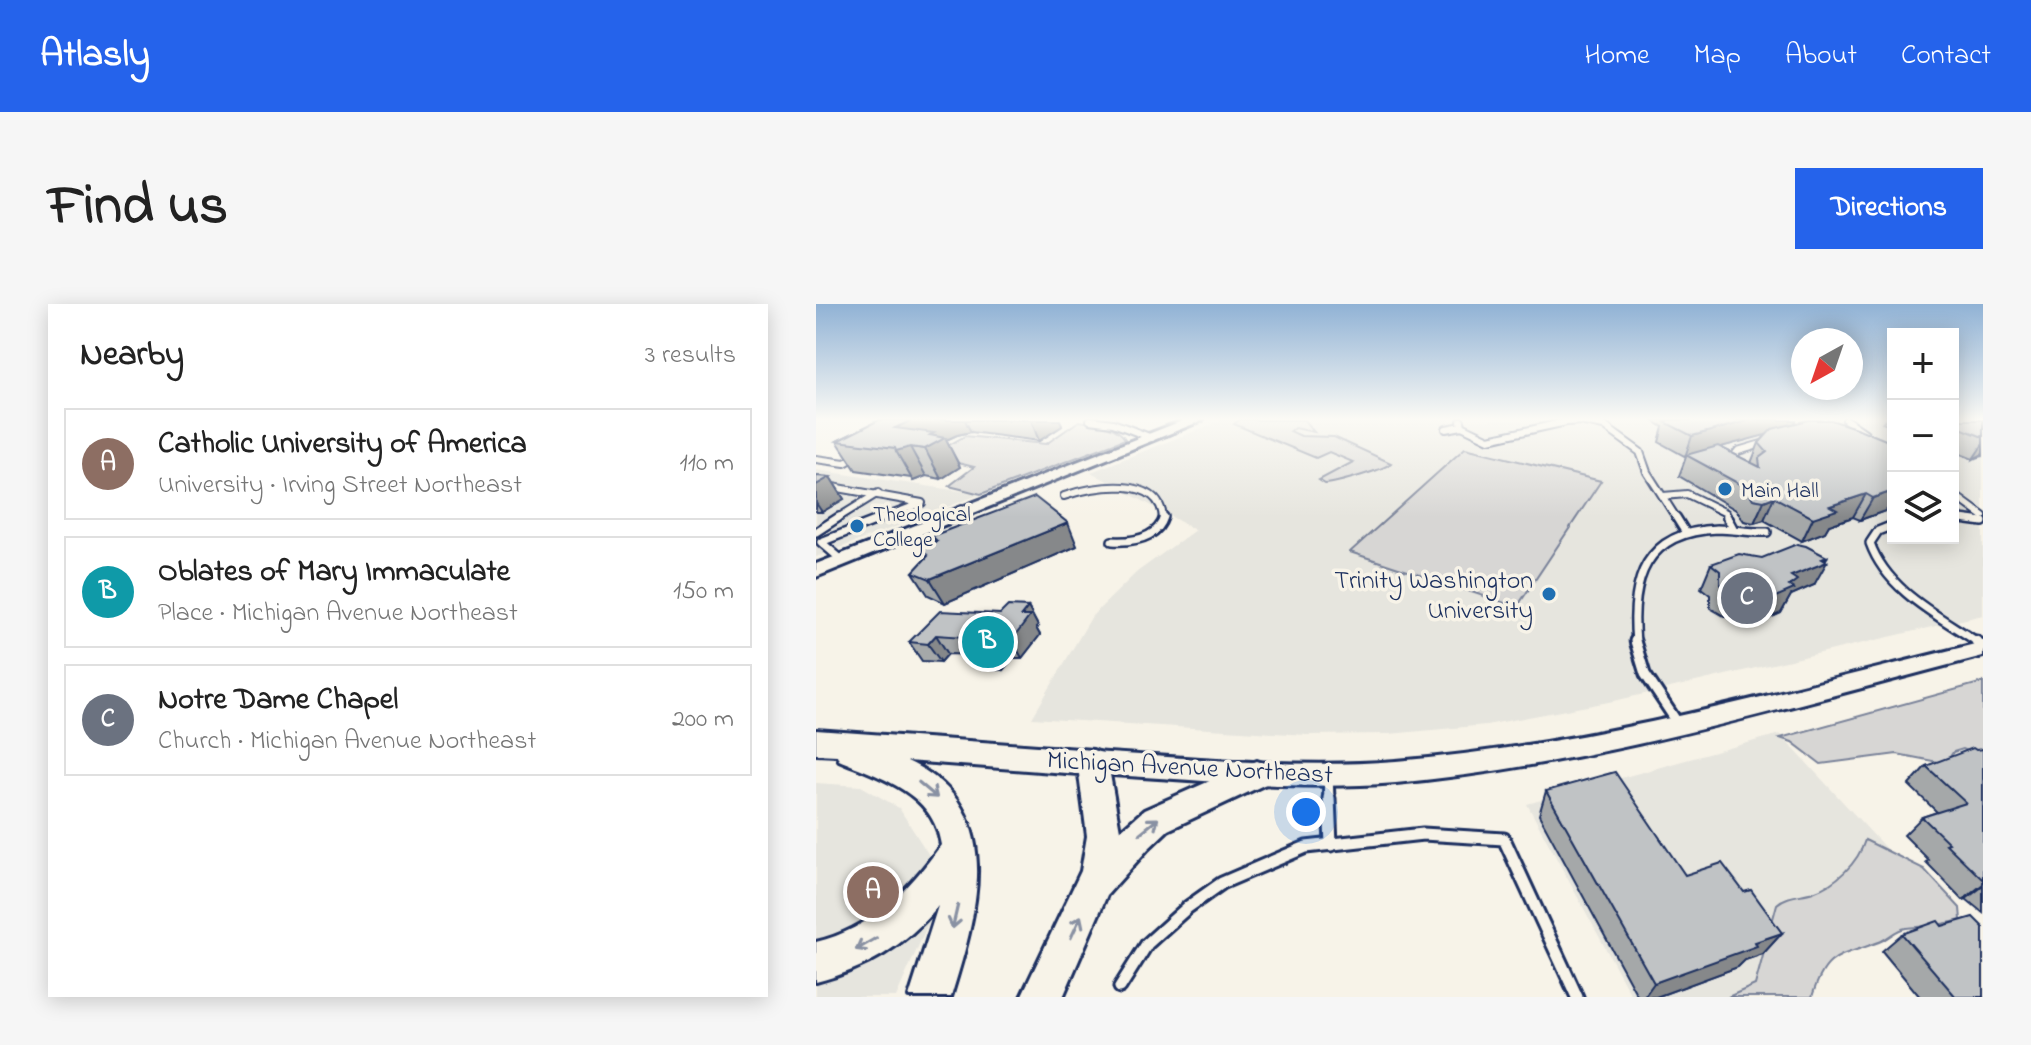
<!DOCTYPE html>
<meta charset="utf-8">
<style>
:root{--surface:#fff;--page:#f6f6f6;--text:#222;--muted:#767676;--line:#e0e0e0;--accent:#2563eb}
body{margin:0;font-family:"Indie Flower",sans-serif;background:var(--page);color:var(--text)}
.controls{position:absolute;right:24px;top:24px;display:grid;overflow:hidden;border-radius:0px;box-shadow:0 4px 20px #0003}
.controls button{width:72px;height:72px;display:grid;place-items:center;padding:0;border:0;border-bottom:2px solid var(--line);background:var(--surface);color:var(--text);font:40px sans-serif}
.compass{position:absolute;left:975px;top:24px;width:72px;height:72px;border-radius:50%;background:var(--surface);box-shadow:0 4px 20px #0003;rotate:220deg}
.you{position:absolute;left:490px;top:508px;width:28px;height:28px;margin:-20px;border:6px solid #fff;border-radius:50%;background:#1a73e8;box-shadow:0 0 0 12px #1a73e833}
.badge{display:grid;place-items:center;width:52px;height:52px;border-radius:50%;background:var(--accent);color:#fff;font-size:26px;font-weight:700}
.pin{position:absolute;translate:-50% -50%;border:4px solid #fff;box-shadow:0 2px 8px #0006}
.list{margin:0;padding:0;list-style:none}
h2{display:flex;justify-content:space-between;align-items:center;height:104px;margin:0;padding:0 32px;font-size:34px}
h2 small{font-size:26px;font-weight:400;color:var(--muted)}
.list li{display:grid;grid-template-columns:52px 1fr auto;gap:24px;align-items:center;box-sizing:border-box;height:112px;margin:0 16px 16px;padding:0 16px;border:2px solid var(--line);border-radius:0px}
.list b{display:block;font-size:30px;white-space:nowrap}
.list p{margin:0;font-size:26px;white-space:nowrap;color:var(--muted)}
.list em{font-size:26px;font-style:normal;color:var(--muted)}
.icon{flex:none;width:44px;height:44px;fill:none;stroke:currentColor;stroke-width:2;stroke-linecap:round;stroke-linejoin:round}
.map{position:relative;flex:none;width:1167px;height:693px;overflow:hidden;border-radius:0px}
header{display:flex;align-items:center;gap:48px;box-sizing:border-box;height:112px;padding:0 40px;background:var(--accent);color:#fff}
header strong{font-size:38px}
nav{display:flex;gap:44px;margin-inline-start:auto;font-size:28px}
.intro{display:flex;align-items:center;justify-content:space-between;box-sizing:border-box;height:192px;padding:0 48px}
h1{margin:0;font-size:56px}
.button{padding:20px 36px;border-radius:0px;background:var(--accent);color:#fff;font-size:28px;font-weight:700}
main{display:flex;gap:48px;padding:0 48px}
aside{flex:1;background:var(--surface);border-radius:0px;box-shadow:0 4px 20px #0003}
.map>svg:first-child{display:block}
</style>
<header>
<strong>Atlasly</strong>
<nav><a>Home</a><a>Map</a><a>About</a><a>Contact</a></nav>
</header>
<div class="intro"><h1>Find us</h1><a class="button">Directions</a></div>
<main>
<aside>
<h2>Nearby<small>3 results</small></h2>
<ul class="list">
<li><span class="badge" style="background:#8d6e63">A</span><div><b>Catholic University of America</b><p>University · Irving Street Northeast</p></div><em>110 m</em></li>
<li><span class="badge" style="background:#0f9aa8">B</span><div><b>Oblates of Mary Immaculate</b><p>Place · Michigan Avenue Northeast</p></div><em>150 m</em></li>
<li><span class="badge" style="background:#6b7280">C</span><div><b>Notre Dame Chapel</b><p>Church · Michigan Avenue Northeast</p></div><em>200 m</em></li>
</ul>
</aside>
<div class="map">
<svg width="1167" height="693" viewBox="0 0 1167 693">
<rect width="100%" height="100%" fill="#f7f3e8"/>
<filter id="ink" filterUnits="userSpaceOnUse"><feTurbulence type="fractalNoise" baseFrequency=".0125" numOctaves="2"/><feDisplacementMap in="SourceGraphic" scale="16" xChannelSelector="R" yChannelSelector="G"/><feConvolveMatrix kernelMatrix="1 2 1 2 8 2 1 2 1" color-interpolation-filters="sRGB"/></filter>
<g filter="url(#ink)">
<g fill="#e6e5de">
<polygon points="407,116 1077,116 1077,234 1137,234 1137,116 1167,121 1167,311 798,397 670,421 573,430 491,431 216,414 276,312 321,268 379,226 275,168"/>
<polygon points="0,166 165,190 0,253"/>
<polygon points="964,430 1086,562 959,693 816,693 711,500"/>
<polygon points="0,479 45,482 83,504 116,556 112,620 80,693 0,693"/>
</g>
<g fill="#d7d6d4" stroke="#798299" stroke-width="2">
<path d="M423 116H488L498 128 479 124 474 127 485 132 518 133 575 159C568 166 521 179 509 180L503 176 537 158 513 148 500 154 418 120Z"/>
<path d="M263 117C279 120 301 121 309 135L165 190 133 182 158 163 114 152 149 132 230 140Z"/>
<polygon points="649,144 785,177 701,303 534,248"/>
<polygon points="1167,378 1167,453 1147,445 1137,448 1131,458 1127,459 1081,450 1005,460 976,438 964,434"/>
<path d="M1049 536 1108 565 1144 604 1145 616C1124 622 1111 622 1090 624 1080 625 1072 635 1063 638 1025 653 1010 647 996 693H912L939 681 961 600C971 591 985 592 997 588 1020 580 1042 559 1049 536Z"/>
</g>
<g fill="none" stroke-linecap="round" stroke-linejoin="round">
<g stroke="#1b2f5e" stroke-width="10">
<g id="lane-far3">
<polyline points="274,116 297,119 336,134"/>
<polyline points="1030,116 1049,129"/>
<polyline points="646,122 673,135 750,118 764,117 788,122 824,148 831,168 861,215"/>
<polyline points="630,125 646,122 645,117"/>
<polyline points="0,155 29,159 41,152"/>
<polyline points="922,159 918,152 922,147 949,139"/>
<polyline points="0,180 106,199 64,215"/>
<polyline points="1137,190 1167,212"/>
<path d="M248 192C277 182 345 170 347 215"/>
<polyline points="847,192 871,190 910,209 911,215"/>
<polyline points="1137,214 1147,215"/>
<polyline points="20,215 62,189"/>
</g>
</g>
<g stroke="#1b2f5e" stroke-width="12">
<g id="lane-far2">
<polyline points="860,213 870,229"/>
<polyline points="911,213 917,224"/>
<polyline points="1137,214 1167,218"/>
<path d="M1077 221 1062 227 1054 239C1071 287 1123 312 1163 339"/>
<polyline points="0,228 23,213"/>
<path d="M296 237C316 238 341 235 348 213"/>
<polyline points="27,257 5,238 69,213"/>
<path d="M820 339C814 275 829 228 901 225 918 225 934 229 951 228"/>
</g>
</g>
<g stroke="#1b2f5e" stroke-width="15">
<g id="lane-far1">
<polyline points="819,337 829,370 863,421"/>
<polyline points="1160,337 1167,342"/>
<polyline points="512,471 513,496"/>
</g>
</g>
<g stroke="#1b2f5e" stroke-width="17">
<g id="lane">
<polyline points="513,494 515,541"/>
<polyline points="304,683 331,640 372,603 406,579 490,543 607,530 688,535 761,693"/>
</g>
</g>
<g stroke="#1b2f5e" stroke-width="6">
<g id="secondary">
<polygon points="368,116 387,116 0,273 0,260"/>
<path d="M1167 338V352C973 402 780 461 580 479 480 487 377 475 277 470L268 466 264 459 268 452 277 448C377 454 479 465 580 457 779 441 973 385 1167 338Z"/>
</g>
</g>
<g stroke="#1b2f5e" stroke-width="6">
<path id="primary" d="M0 426 277 446 288 450 292 459 304 527 328 506 430 461 441 457 452 461 457 470 452 479 352 526 332 545 291 591 247 693H205L265 567 271 532 263 470 91 457C193 503 161 609 135 693H93L122 602C89 642 50 665 0 678V638C55 625 93 586 125 541 118 489 65 474 23 456L21 451 0 450Z"/>
</g>
<use href="#lane-far3" stroke="#f7f3e8" stroke-width="6"/>
<use href="#lane-far2" stroke="#f7f3e8" stroke-width="7"/>
<use href="#lane-far1" stroke="#f7f3e8" stroke-width="9"/>
<use href="#lane" stroke="#f7f3e8" stroke-width="11"/>
<use href="#secondary" fill="#f7f3e8" fill-rule="evenodd"/>
<use href="#primary" fill="#f7f3e8" fill-rule="evenodd"/>
</g>
<g fill="#a5a8a9" stroke="#1b2f5e" stroke-width="2" fill-rule="evenodd">
<polygon points="63,116 244,116 246,122 223,137 155,128 141,131 130,136 144,163 125,175 110,172 97,177 95,174 40,166 21,137"/>
<path d="M836 116H980L979 120 1077 139V204L1044 216 1037 213 1013 221 1009 228 986 237 948 216 938 219 928 217 920 206 863 172 870 153 843 138 847 123ZM951 130 943 139 935 159 904 143Z"/>
<polygon points="1068,116 1077,116 1077,123 1066,119"/>
<polygon points="1137,116 1167,116 1167,152 1157,155 1137,147"/>
<polygon points="0,172 14,173 28,195 6,208 0,208"/>
<polygon points="116,232 261,242 129,299 112,291 97,268 111,253 105,243 120,238"/>
<polygon points="1011,253 998,281 975,291 965,309 938,321 924,312 908,312 894,304 894,291 885,284 895,260 946,254"/>
<polygon points="212,303 222,322 220,324 224,331 206,354 197,354 187,366 165,365 157,351 132,350 125,358 106,357 93,338"/>
<polygon points="1167,445 1167,609 1150,595 1147,596 1110,558 1113,556 1088,531 1106,513 1121,508 1093,481 1110,462"/>
<polygon points="730,487 869,571 928,588 966,629 947,650 929,656 922,663 840,693 822,693 723,511"/>
<polygon points="1126,622 1167,693 1104,693 1066,647 1086,630"/>
</g>
<g fill="#86888a" stroke="#1b2f5e" stroke-width="2">
<polygon points="96,116 149,116 155,128 141,131 130,136 144,163 125,175 109,145 94,143 110,172 97,177 80,147 79,124"/>
<polygon points="215,116 244,116 246,122 223,137"/>
<polygon points="935,116 980,116 976,125 964,127 872,152 870,151 869,153 876,132"/>
<polygon points="1167,140 1167,150 1157,155"/>
<polygon points="14,173 28,195 6,208 0,199 0,181"/>
<polygon points="1077,187 1077,204 1044,216 1057,194"/>
<polygon points="1050,190 1037,213 1013,221 1009,228 986,237 997,214 1014,202"/>
<polygon points="958,193 948,216 938,219 948,197"/>
<polygon points="252,219 261,242 129,299 114,275"/>
<polygon points="1011,253 1008,259 1011,258 998,281 975,291 965,309 938,321 950,297 975,272"/>
<polygon points="212,303 222,322 220,324 224,331 206,354 196,336 205,312"/>
<polygon points="120,331 132,350 125,358 112,340"/>
<polygon points="186,335 197,354 187,366 176,347"/>
<polygon points="1167,580 1167,582 1150,595 1147,596"/>
<polygon points="966,629 947,650 929,656 922,663 840,693 828,693 838,679 939,638"/>
</g>
<g fill="#c0c3c5" stroke="#1b2f5e" stroke-width="2">
<polygon points="63,116 96,116 79,124 118,129 114,131 129,134 109,145 94,143 80,147 79,144 21,137"/>
<polygon points="854,116 935,116 876,132 849,118"/>
<polygon points="992,116 1015,116 1043,125 1077,139 1077,187 1057,194 1050,190 1014,202 1021,206 997,214 958,193 948,197 937,195 929,183 870,151 902,142 944,163 943,154 951,148 943,139 956,125"/>
<polygon points="1137,116 1167,116 1167,133 1137,121"/>
<polygon points="0,172 14,173 0,181"/>
<polygon points="219,193 252,219 114,275 97,268 112,252 105,243 121,237 116,232"/>
<polygon points="981,240 990,242 1011,253 1006,255 1011,258 975,272 981,276 973,282 978,285 950,297 936,288 919,288 904,280 904,267 895,260 923,250 946,254"/>
<polygon points="192,302 212,303 205,312 214,312 196,336 186,335 176,347 154,346 164,334 120,331 112,340 93,338 124,307 184,310"/>
<polygon points="1157,444 1160,446 1167,445 1167,576 1130,540 1133,539 1106,513 1150,499 1110,462"/>
<polygon points="799,468 869,571 906,559 928,588 935,586 966,629 939,638 941,642 838,679 730,487"/>
<polygon points="1157,613 1167,623 1167,693 1140,693 1086,630 1122,617 1126,622"/>
</g>
<defs><path id="oneway-shaft" d="M-6 0H5M1.5-3L5.5 0L1.5 3" fill="none" stroke-width="1.6" stroke-linecap="round" stroke-linejoin="round" transform="scale(2)"/></defs>
<g stroke="#8991a3">
<use href="#oneway-shaft" transform="translate(112 486) rotate(40)"/>
<use href="#oneway-shaft" transform="translate(333 522) rotate(-39)"/>
<use href="#oneway-shaft" transform="translate(139 613) rotate(103)"/>
<use href="#oneway-shaft" transform="translate(260 623) rotate(-65)"/>
<use href="#oneway-shaft" transform="translate(50 640) rotate(150)"/>
</g>
</g>
<linearGradient id="sky" x2="0" y2="1"><stop stop-color="#90b2d5"/><stop offset="0.54" stop-color="#fbfaf5"/><stop offset="1" stop-color="#fbfaf5" stop-opacity="0"/></linearGradient>
<rect width="1167" height="213" fill="url(#sky)"/>
<g fill="#1f6fb2" stroke="#f7f3e8" stroke-width="3">
<circle cx="909" cy="185" r="8"/>
<circle cx="41" cy="222" r="8"/>
<circle cx="733" cy="290" r="8"/>
</g>
<g text-anchor="middle" stroke-width="7" stroke-linejoin="round" paint-order="stroke">
<g font-size="22" fill="#1b2f5e" stroke="#f7f3e8" text-anchor="start">
<text x="925" y="193">Main Hall</text>
<text x="57" y="217">Theological<tspan x="57" dy="25">College</tspan></text>
</g>
<g font-size="26" fill="#1b2f5e" stroke="#f7f3e8" text-anchor="end">
<text x="717" y="284">Trinity Washington<tspan x="717" dy="30">University</tspan></text>
</g>
<g font-size="26" fill="#1b2f5e" stroke="#f7f3e8">
<text transform="translate(374 462) rotate(3)" y="9">Michigan Avenue Northeast</text>
</g>
</g>
</svg>
<div class="controls">
<button>+</button>
<button>−</button>
<button><svg class="icon" aria-label="layers" viewBox="0 0 24 24"><path d="M12 4l9 5-9 5-9-5zM3 14l9 5 9-5"/></svg></button>
</div>
<svg class="compass" viewBox="-18 -18 36 36"><path d="M0-13l5 13h-10z" fill="#e53935"/><path d="M0 13l5-13h-10z" fill="#767676"/></svg>
<div class="you"></div>
<div class="pin badge" style="left:57px;top:588px;background:#8d6e63">A</div>
<div class="pin badge" style="left:172px;top:338px;background:#0f9aa8">B</div>
<div class="pin badge" style="left:931px;top:294px;background:#6b7280">C</div>
</div>
</main>
